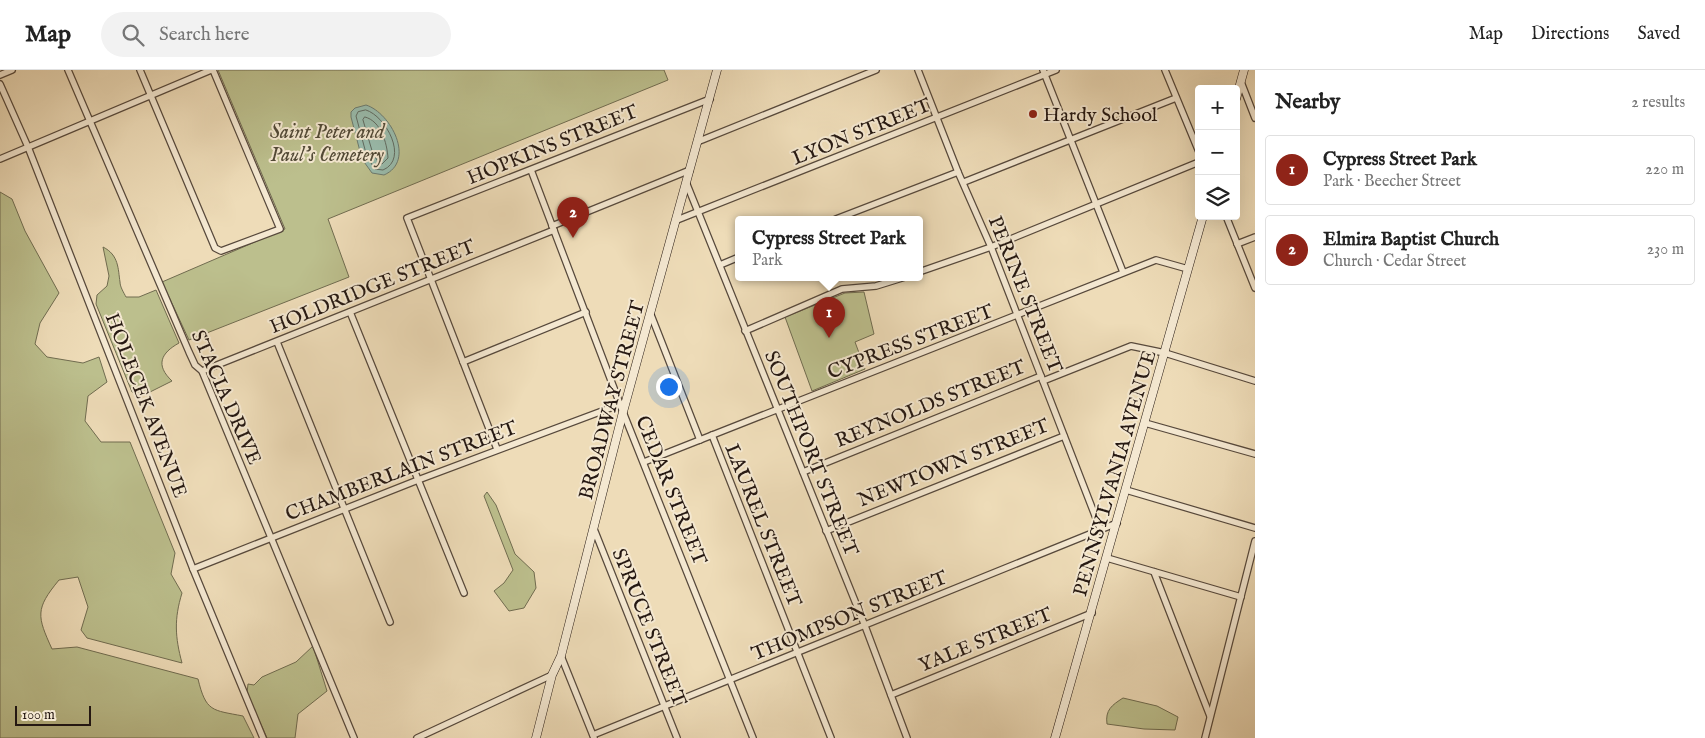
<!DOCTYPE html>
<meta charset="utf-8">
<style>
:root{--surface:#fff;--page:#f2f2f2;--text:#222;--muted:#767676;--line:#e0e0e0;--accent:#8f2418}
body{margin:0;font-family:"IM FELL English",serif;background:var(--page);color:var(--text)}
.controls{position:absolute;right:15px;top:15px;display:grid;overflow:hidden;border-radius:5px;box-shadow:0 5px 20px #0002}
.controls button{width:45px;height:45px;display:grid;place-items:center;padding:0;border:0;border-bottom:1px solid var(--line);background:var(--surface);color:var(--text);font:25px sans-serif}
.scale{position:absolute;left:15px;bottom:12px;width:76px;box-sizing:border-box;padding-left:5px;border:2px solid #251812;border-top:0;font-size:14px;line-height:18px;white-space:nowrap;color:#251812;-webkit-text-stroke:4px #f4e8d1;paint-order:stroke}
.you{position:absolute;left:668px;top:316px;width:18px;height:18px;margin:-12px;border:4px solid #fff;border-radius:50%;background:#1a73e8;box-shadow:0 0 0 8px #1a73e833}
.badge{display:grid;place-items:center;width:32px;height:32px;border-radius:50%;background:var(--accent);color:#fff;font-size:16px;font-weight:700}
.pin{position:absolute;translate:-50% -41px;filter:drop-shadow(0 1px 2px #0008)}
.pin::after{content:'';position:absolute;top:26px;width:18px;height:15px;background:inherit;clip-path:polygon(0 0,100% 0,50% 100%)}
.popup{position:absolute;left:735px;top:146px;width:188px;height:65px;box-sizing:border-box;display:grid;place-content:center;border-radius:5px;background:var(--surface);filter:drop-shadow(0 1px 4px #0005);font-size:16px;white-space:nowrap;color:var(--muted)}
.popup b{font-size:19px;color:var(--text)}
.popup::after{content:'';position:absolute;left:50%;top:100%;margin-left:-10px;border:10px solid transparent;border-top-color:var(--surface)}
.list{margin:0;padding:0;list-style:none}
h2{display:flex;justify-content:space-between;align-items:center;height:65px;margin:0;padding:0 20px;font-size:21px}
h2 small{font-size:16px;font-weight:400;color:var(--muted)}
.list li{display:grid;grid-template-columns:32px 1fr auto;gap:15px;align-items:center;box-sizing:border-box;height:70px;margin:0 10px 10px;padding:0 10px;border:1px solid var(--line);border-radius:5px}
.list b{display:block;font-size:19px;white-space:nowrap}
.list p{margin:0;font-size:16px;white-space:nowrap;color:var(--muted)}
.list em{font-size:16px;font-style:normal;color:var(--muted)}
.icon{flex:none;width:28px;height:28px;fill:none;stroke:currentColor;stroke-width:2;stroke-linecap:round;stroke-linejoin:round}
.map{position:relative;flex:none;width:1255px;height:668px;overflow:hidden}
header{display:flex;align-items:center;gap:30px;box-sizing:border-box;height:70px;padding:0 25px;background:var(--surface);border-bottom:1px solid var(--line)}
header strong{font-size:24px}
nav{display:flex;gap:28px;margin-inline-start:auto;font-size:18px}
.search{width:350px;height:45px;background:var(--page);display:flex;align-items:center;gap:12px;box-sizing:border-box;padding:0 18px;border-radius:28px;color:var(--muted);font-size:19px}
main{display:flex}
aside{flex:1;background:var(--surface)}
.map>svg:first-child{display:block}
</style>
<header>
<strong>Map</strong>
<div class="search"><svg class="icon" aria-label="search" viewBox="0 0 24 24"><circle cx="10" cy="10" r="6"/><path d="M15 15l6 6"/></svg>Search here</div>
<nav><a>Map</a><a>Directions</a><a>Saved</a></nav>
</header>
<main>
<div class="map">
<svg width="1255" height="668" viewBox="0 0 1255 668">
<rect width="100%" height="100%" fill="#eedcb8"/>
<filter id="stains"><feTurbulence type="fractalNoise" baseFrequency=".004" numOctaves="4"/><feColorMatrix values="0 0 0 0 .2 0 0 0 0 .09 0 0 0 0 .02 0 0 0 .5 -.17"/></filter>
<radialGradient id="worn" r=".72"><stop offset=".6" stop-color="#630" stop-opacity="0"/><stop offset="1" stop-color="#630" stop-opacity=".3"/></radialGradient>
<g fill="#bcbf8d" stroke="#706c50">
<polygon points="218,0 664,0 668,10 328,149 349,207 189,270 162,212 285,159"/>
<path d="M0 122 12 129 25 161 59 223 40 253 35 274 47 287 83 293 99 287 107 312 88 326 85 351 101 372H130L175 483 171 504 182 523C174 549 175 567 182 593L87 568 81 560 88 537 78 507 59 510C35 539 37 546 52 579L77 577 198 609C206 642 212 640 243 646L254 668H0Z"/>
<path d="M103 177C119 185 118 199 120 212 120 217 124 223 126 227H139L156 220 179 273C161 283 155 295 172 311L146 324 132 322 96 234 97 225 107 216 109 206Z"/>
<polygon points="864,222 874,264 855,272 865,299 812,321 785,247 845,223"/>
<polygon points="487,422 496,435 515,484 534,502 536,518 524,538 509,541 494,521 504,513 513,500 484,426"/>
<polygon points="313,576 327,621 298,644 295,668 267,668 247,623 248,614 254,615 262,607 296,592"/>
<path d="M1123 628 1157 636 1178 647 1175 660 1144 659 1107 654C1105 640 1112 635 1123 628Z"/>
</g>
<path fill="#99bcad" stroke="#6b7a6f" d="M366 35C391 43 416 91 384 105L372 103 362 89 351 47V42L355 38Z"/>
<g fill="none" stroke-linecap="round" stroke-linejoin="round">
<g stroke="#5f6a60" stroke-width="1">
<path d="M366 40C386 46 409 89 383 100L375 99 367 87 356 46 358 42Z"/>
<path d="M365 47C381 51 387 73 388 88L382 94 379 93 373 84 363 50Z"/>
</g>
<g stroke="#57493c" stroke-width="8">
<g id="street">
<polyline points="68,0 189,282 195,295 202,301 354,668"/>
<polyline points="140,0 215,178 221,181 280,159 213,0"/>
<polyline points="918,0 958,102 991,177 1101,461"/>
<polyline points="1043,0 1123,202"/>
<polyline points="1165,0 1199,82"/>
<polyline points="0,5 12,0"/>
<polyline points="1241,12 1255,48"/>
<polyline points="0,14 28,77 193,499 263,668"/>
<polyline points="697,72 876,0"/>
<polyline points="0,89 211,0"/>
<polyline points="531,100 623,342 753,668"/>
<polyline points="686,112 865,556 907,668"/>
<polyline points="964,112 1176,28"/>
<polyline points="1226,146 1255,218"/>
<polyline points="836,149 958,102"/>
<polyline points="677,150 1056,0"/>
<polyline points="552,156 690,100"/>
<polyline points="1237,174 1255,167"/>
<polyline points="720,195 739,187"/>
<polyline points="919,202 991,177 1199,92"/>
<polyline points="350,242 464,523"/>
<polyline points="651,245 700,370"/>
<polyline points="745,261 842,219 876,216 905,207"/>
<polyline points="277,272 390,552"/>
<polyline points="463,292 586,242"/>
<polyline points="202,301 554,160"/>
<polyline points="1043,311 1131,276 1165,283 1255,311"/>
<polyline points="1145,353 1255,384"/>
<polyline points="712,365 831,668"/>
<polyline points="497,379 407,148 710,29"/>
<polyline points="644,392 1156,190 1188,199"/>
<polyline points="803,402 1041,306"/>
<polyline points="1126,420 1255,458"/>
<polyline points="594,459 677,668"/>
<polyline points="826,461 1064,366"/>
<polyline points="1107,488 1241,527"/>
<polyline points="193,499 418,410 621,334"/>
<polyline points="1154,502 1210,646"/>
<polyline points="561,586 594,668"/>
<polyline points="891,625 1092,543"/>
<polyline points="593,665 1117,453"/>
<polyline points="417,668 552,605"/>
<polyline points="1205,668 1255,471"/>
</g>
</g>
<g stroke="#251812" stroke-width="9">
<g id="secondary">
<polyline points="1236,29 1244,0"/>
<polyline points="536,668 552,605 561,586 623,342 717,0"/>
<polyline points="1055,668 1203,146"/>
</g>
</g>
<use href="#street" stroke="#f4e8d1" stroke-width="5.5"/>
<use href="#secondary" stroke="#f4e8d1" stroke-width="8"/>
</g>
<circle fill="#8f2418" stroke="#f4e8d1" stroke-width="2" cx="1033" cy="44" r="5"/>
<g text-anchor="middle" stroke-width="4" stroke-linejoin="round" paint-order="stroke">
<g font-size="20" fill="#251812" stroke="#f4e8d1" text-anchor="start">
<text x="1043" y="51">Hardy School</text>
</g>
<g font-size="20" font-style="italic" fill="#524a37" stroke="#f4e8d1">
<text x="327" y="68">Saint Peter and<tspan x="327" dy="23">Paul's Cemetery</tspan></text>
</g>
<g font-size="20" fill="#251812" stroke="#f4e8d1">
<text transform="translate(861 61) rotate(-22)" y="7">LYON STREET</text>
<text transform="translate(552 74) rotate(-22)" y="7">HOPKINS STREET</text>
<text transform="translate(372 216) rotate(-22)" y="7">HOLDRIDGE STREET</text>
<text transform="translate(1026 224) rotate(68)" y="7">PERINE STREET</text>
<text transform="translate(910 271) rotate(-21)" y="7">CYPRESS STREET</text>
<text transform="translate(227 327) rotate(66)" y="7">STACIA DRIVE</text>
<text transform="translate(611 330) rotate(-75)" y="7">BROADWAY STREET</text>
<text transform="translate(930 333) rotate(-22)" y="7">REYNOLDS STREET</text>
<text transform="translate(147 335) rotate(69)" y="7">HOLECEK AVENUE</text>
<text transform="translate(812 383) rotate(68)" y="7">SOUTHPORT STREET</text>
<text transform="translate(953 392) rotate(-22)" y="7">NEWTOWN STREET</text>
<text transform="translate(401 400) rotate(-21)" y="7">CHAMBERLAIN STREET</text>
<text transform="translate(1114 403) rotate(-74)" y="7">PENNSYLVANIA AVENUE</text>
<text transform="translate(672 420) rotate(68)" y="7">CEDAR STREET</text>
<text transform="translate(764 455) rotate(68)" y="7">LAUREL STREET</text>
<text transform="translate(849 545) rotate(-22)" y="7">THOMPSON STREET</text>
<text transform="translate(650 557) rotate(68)" y="7">SPRUCE STREET</text>
<text transform="translate(985 569) rotate(-22)" y="7">YALE STREET</text>
</g>
</g>
<rect width="100%" height="100%" filter="url(#stains)"/>
<rect width="100%" height="100%" fill="url(#worn)"/>
</svg>
<div class="controls">
<button>+</button>
<button>−</button>
<button><svg class="icon" aria-label="layers" viewBox="0 0 24 24"><path d="M12 4l9 5-9 5-9-5zM3 14l9 5 9-5"/></svg></button>
</div>
<div class="scale">100 m</div>
<div class="you"></div>
<div class="pin badge" style="left:829px;top:268px">1</div>
<div class="popup"><b>Cypress Street Park</b>Park</div>
<div class="pin badge" style="left:573px;top:168px">2</div>
</div>
<aside>
<h2>Nearby<small>2 results</small></h2>
<ul class="list">
<li><span class="badge">1</span><div><b>Cypress Street Park</b><p>Park · Beecher Street</p></div><em>220 m</em></li>
<li><span class="badge">2</span><div><b>Elmira Baptist Church</b><p>Church · Cedar Street</p></div><em>230 m</em></li>
</ul>
</aside>
</main>
